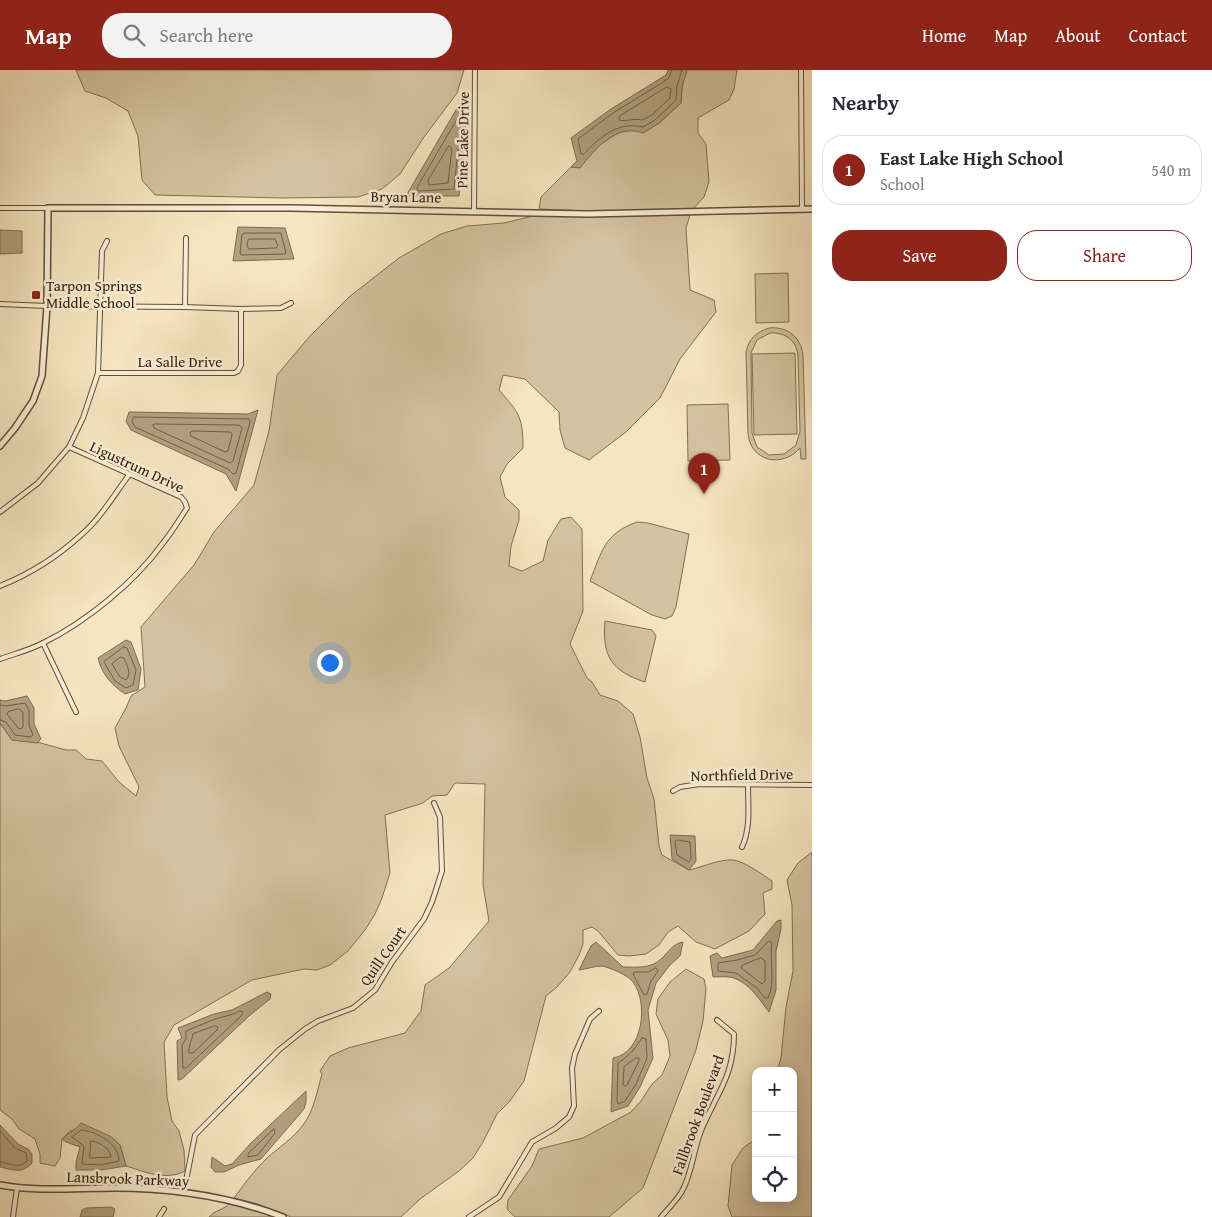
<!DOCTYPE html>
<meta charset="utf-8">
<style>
:root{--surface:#fff;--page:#f2f2f3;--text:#2b2b33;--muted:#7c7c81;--line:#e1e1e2;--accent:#8f2418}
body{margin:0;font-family:"Gentium Book Plus",serif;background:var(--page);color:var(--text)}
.controls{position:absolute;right:15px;bottom:15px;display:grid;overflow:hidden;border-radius:10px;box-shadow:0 2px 12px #0003}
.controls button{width:45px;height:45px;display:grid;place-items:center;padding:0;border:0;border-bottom:1px solid var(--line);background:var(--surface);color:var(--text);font:25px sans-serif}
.you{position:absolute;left:329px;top:592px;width:18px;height:18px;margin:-12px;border:4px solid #fff;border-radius:50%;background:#1a73e8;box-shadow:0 0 0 8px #1a73e833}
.badge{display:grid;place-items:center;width:32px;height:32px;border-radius:50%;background:var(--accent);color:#fff;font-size:16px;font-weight:700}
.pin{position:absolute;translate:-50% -41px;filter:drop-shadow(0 1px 2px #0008)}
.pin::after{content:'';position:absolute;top:26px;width:18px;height:15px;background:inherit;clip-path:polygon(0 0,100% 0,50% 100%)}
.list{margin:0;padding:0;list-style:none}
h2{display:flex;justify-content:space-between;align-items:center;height:65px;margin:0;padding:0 20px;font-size:21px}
h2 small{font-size:16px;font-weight:400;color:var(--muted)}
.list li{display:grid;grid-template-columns:32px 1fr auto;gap:15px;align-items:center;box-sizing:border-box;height:70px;margin:0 10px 10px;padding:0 10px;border:1px solid var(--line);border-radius:20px}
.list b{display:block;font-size:19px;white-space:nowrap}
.list p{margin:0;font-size:16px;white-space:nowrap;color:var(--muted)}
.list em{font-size:16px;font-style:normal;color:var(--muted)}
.actions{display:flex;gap:10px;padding:15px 20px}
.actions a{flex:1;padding:11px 0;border:1px solid var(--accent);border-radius:20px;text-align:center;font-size:18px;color:var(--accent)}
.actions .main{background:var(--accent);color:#fff}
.icon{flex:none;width:28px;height:28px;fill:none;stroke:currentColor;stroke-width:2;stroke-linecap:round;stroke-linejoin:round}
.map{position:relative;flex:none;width:812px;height:1147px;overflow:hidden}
header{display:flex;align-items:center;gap:30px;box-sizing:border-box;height:70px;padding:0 25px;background:var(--accent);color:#fff}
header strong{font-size:24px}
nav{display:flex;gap:28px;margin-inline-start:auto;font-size:18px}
.search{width:350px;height:45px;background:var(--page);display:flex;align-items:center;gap:12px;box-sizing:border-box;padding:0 18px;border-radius:20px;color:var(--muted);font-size:19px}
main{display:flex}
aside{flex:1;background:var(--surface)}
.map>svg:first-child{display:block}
</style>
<header>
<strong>Map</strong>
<div class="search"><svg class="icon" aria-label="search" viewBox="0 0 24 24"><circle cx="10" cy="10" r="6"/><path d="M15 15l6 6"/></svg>Search here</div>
<nav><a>Home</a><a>Map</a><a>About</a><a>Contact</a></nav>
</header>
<main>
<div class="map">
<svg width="812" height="1147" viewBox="0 0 812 1147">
<rect width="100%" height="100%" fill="#f5e5c0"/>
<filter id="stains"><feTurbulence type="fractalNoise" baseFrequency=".004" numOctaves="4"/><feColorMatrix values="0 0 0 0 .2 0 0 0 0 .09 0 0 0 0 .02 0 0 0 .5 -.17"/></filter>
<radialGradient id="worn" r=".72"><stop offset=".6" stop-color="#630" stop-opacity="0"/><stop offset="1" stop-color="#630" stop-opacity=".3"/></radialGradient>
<g fill="#d4c3a1" stroke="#827054" fill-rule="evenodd">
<polygon points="76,0 464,0 457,23 424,67 400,104 382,119 358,127 282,128 155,125 142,110 138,66 128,41 106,28 85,21"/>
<polygon points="687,0 737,0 734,19 729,30 698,48 698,63 706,74 709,112 704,127 693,139 588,141 539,139 541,127 571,97 580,97 598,76 618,63 658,54 681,33 682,17"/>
<path d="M537 145 588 147 690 145 686 158 690 220 714 230 716 242 680 289 660 328 626 362 589 390 565 378 560 360 559 342 525 309 503 305 499 320C519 343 523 347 523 378L507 394 500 407 505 427 519 440V450L511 476 509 496 522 501 543 491 548 470 561 449 571 447 582 459 583 541 570 574 587 608 592 612 600 625 618 631 633 644 640 667 647 708 654 729 659 776 662 785 689 800C703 797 719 789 733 790 744 791 763 805 772 811V819L763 823 765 844 749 861 715 879 696 872 678 856 668 862 659 875 646 884 629 886 618 885 598 861 592 857 583 860V874L579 885 570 902 557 917 546 926 524 1011 510 1031 497 1044 483 1072 473 1088 459 1101 420 1129 401 1147H291L258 1134 234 1128C244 1114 254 1101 266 1089 279 1077 293 1069 303 1055 314 1041 317 1021 322 1004L320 1001 330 986 348 978 405 963 421 941 425 915 449 898 489 851 483 815 485 714 455 713 447 725 432 726 423 733 385 745 390 803 382 828 375 844 365 860 348 881 330 895 317 900 304 899 252 910 174 955 164 972 167 1027 172 1051 179 1061 184 1080 185 1101C166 1111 145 1102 126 1096L120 1075 110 1066 77 1059 70 1061 62 1069 60 1088 55 1096 40 1093V1084L35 1069 19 1059 12 1049 0 1040V653L12 670 37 672 66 680H76L86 689 102 691 119 712 136 726 139 717 119 676 115 658 126 638 131 626 145 617 141 557 194 495 214 462 254 415 269 361 277 305 310 266 349 227 399 188 441 164 467 156 504 153Z"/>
<polygon points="788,203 789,252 756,253 755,204"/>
<path d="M769 258C787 256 801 267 803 285L806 389H801L800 378C782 399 750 391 748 363L746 282C749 269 756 262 769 258ZM770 263C785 262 796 270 798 285L800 361 796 375 784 384 769 385 757 377 752 363 751 283 757 270Z"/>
<polygon points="795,283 797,364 754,365 752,284"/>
<polygon points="728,334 730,390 688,391 687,335"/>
<path d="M637 452 648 453 689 464 676 537 672 546 665 549 652 545 590 511C602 481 604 464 637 452Z"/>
<path d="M605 551 652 560 656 566 645 612C611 601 602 586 605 551Z"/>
<polygon points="812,782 812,1147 732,1147 728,1136 732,1095 743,1078 756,1069 756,1128 793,1128 793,1001 777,1001 781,988 786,937 793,901 792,835 787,810 798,793"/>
<polygon points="686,899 704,909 706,919 703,951 696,980 643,1118 609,1147 515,1147 507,1139 508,1130 532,1096 539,1079 583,1068 631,1042 641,1031 652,1014 662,1005 670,986 668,970 656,944 658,929 670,912"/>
<path d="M230 1133 275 1147H209C215 1140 224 1140 230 1133Z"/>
</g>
<g fill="#b2a181" stroke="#7e6c50">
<path d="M668 0H687L682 17 681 33 658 54 643 63C616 53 595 79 580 98L571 97 577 91 571 68 611 39 666 5Z"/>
<polygon points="460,33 468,33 459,126 406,126"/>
<polygon points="238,157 285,158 294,189 233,191"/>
<polygon points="0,160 22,161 22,183 0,184"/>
<polygon points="258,340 236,421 226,404 131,360 126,351 129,342 248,344"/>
<path d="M126 570 131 572 141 599 138 620 125 624C112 615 102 605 98 588Z"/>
<polygon points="27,626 34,638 34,654 41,669 37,673 12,670 0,653 0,630 5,631"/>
<polygon points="670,765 695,766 696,791 689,800 672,789"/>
<path d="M781 850V859L776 881V920L769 942C759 929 750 914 734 908 728 906 719 907 713 907L710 886 717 883 722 888 753 880 777 851Z"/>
<path d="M596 872 623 897C635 897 651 899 661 889 669 882 672 874 683 872L680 886 670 895 656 913 648 940 653 988 640 1017 628 1036 611 1042 613 988C643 983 649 933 633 912 628 905 611 898 602 896 595 896 586 899 579 900L591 876Z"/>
<polygon points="267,922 271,924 270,929 249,946 182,1009 178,1010 177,971 182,968 178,958 214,944 232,940"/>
<polygon points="306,1021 306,1032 304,1039 261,1089 239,1095 224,1102 215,1102 211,1097 212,1087 225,1096 232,1094 251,1073"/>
<path d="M81 1053 110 1066 120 1075 126 1096 101 1100H76V1092L80 1077 66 1072 62 1069C69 1062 76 1060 81 1053Z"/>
<path d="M0 1055 18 1074 28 1079 32 1084V1093C22 1104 13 1100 0 1097Z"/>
<polygon points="111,1137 115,1139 113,1147 80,1147 82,1140 86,1138"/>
</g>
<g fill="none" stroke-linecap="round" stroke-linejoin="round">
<g stroke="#725f44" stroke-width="1">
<path d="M672 0 668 9 613 43 578 69 581 84H584C599 67 619 51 643 57L655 50 676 30 677 16 682 0"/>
<path d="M667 17 671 19 670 28 652 45 642 50C634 48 626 52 619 50L620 46Z"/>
<polygon points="458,48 461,51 454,119 418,121 417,118"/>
<polygon points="449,76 452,78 448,113 429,115 428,111"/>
<polygon points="245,163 281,163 286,183 284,184 241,185 240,183 242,165"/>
<polygon points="250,169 275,169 278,176 276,178 249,179 247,176 248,170"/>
<polygon points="134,347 249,349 250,352 236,403 233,404 228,399 135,357 132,351"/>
<polygon points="155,354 239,355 242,358 233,391 230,393 154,358 153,355"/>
<polygon points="193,361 231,362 232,365 228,381 225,382 191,366 190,363"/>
<polygon points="124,577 127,578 136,600 133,615 126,618 115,611 104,592"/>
<path d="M121 587 124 588C127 596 132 603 126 610L120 607 112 594Z"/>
<polyline points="0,635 6,636 25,633 29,640 29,655 33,665 30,667 15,665 6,652 0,650"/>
<polygon points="19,639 23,642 23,657 21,659 18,658 7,644 8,642"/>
<polygon points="678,770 690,772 691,789 689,792 677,785 675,772"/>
<path d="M769 871 772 873C769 891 776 912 768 928H765L757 918 736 903 718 901V893L737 890 755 885Z"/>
<polygon points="761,888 765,891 765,911 762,914 741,898 743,895"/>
<polygon points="656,898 658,901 651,911 647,924 644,925 633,904 635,902 648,902"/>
<polygon points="240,941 243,942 242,945 186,998 183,998 182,975 186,969 186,961 215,949 234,944"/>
<path d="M215 956 218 957 217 960 193 983H189C188 977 192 970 193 964Z"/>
<path d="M642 968 646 969 647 988 636 1014 625 1031 618 1034 617 1031 618 993C630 985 634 980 642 968Z"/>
<polygon points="636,988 639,988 639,991 627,1015 625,1016 623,1014 624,997"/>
<polygon points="274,1059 275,1063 258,1085 248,1087 248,1084"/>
<path d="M82 1060C98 1062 119 1074 119 1091L101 1095 82 1094 84 1076 72 1067Z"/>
<path d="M0 1061 15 1078 26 1083 27 1090C21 1100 10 1093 0 1092"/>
<path d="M91 1071C99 1072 110 1078 111 1087L90 1088Z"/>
</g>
<g stroke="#624f35" stroke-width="6">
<g id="minor">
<polyline points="801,0 802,139"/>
<polyline points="0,138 48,138"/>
<polyline points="474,141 475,0"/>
<polyline points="0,234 47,236 185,237 241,239 281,238 291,233"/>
<polyline points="185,237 186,168"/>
<polyline points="98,303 234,303 238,301 241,295 241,239"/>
<polyline points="0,442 38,413 69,377 83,348 98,303 102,181 107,171"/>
<path d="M0 516C30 504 57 487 81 465 100 449 114 425 129 405"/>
<polyline points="43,573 76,642"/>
<path d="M0 589C14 584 30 580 43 573 86 552 135 512 163 473 172 462 179 450 187 438L185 432 181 427 69 377"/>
<polyline points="673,721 680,717 700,714 812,715"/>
<path d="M742 777C751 758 748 735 748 715"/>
<polyline points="184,1121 195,1065 279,980 305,959 318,951 353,938 375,920 392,892 424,849 432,832 442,801 440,747 434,733"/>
<polyline points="13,1147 17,1118"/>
<polyline points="159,1147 164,1139"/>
<polyline points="469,1147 499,1127 532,1072 556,1058 569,1047 574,1036 572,998 575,984 590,949 599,941"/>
<path d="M661 1147C668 1139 675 1132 681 1123 692 1105 693 1081 701 1061 716 1024 734 1007 734 964L717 950"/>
</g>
</g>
<g stroke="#624f35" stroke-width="8">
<g id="tertiary">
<polyline points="0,376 15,358 33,331 42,306 47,236 48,138 290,138 588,144 812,139"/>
<path d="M0 1115C38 1122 76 1118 114 1118 173 1118 228 1126 283 1147"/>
</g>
</g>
<use href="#minor" stroke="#f8eed6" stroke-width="4"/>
<use href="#tertiary" stroke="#f8eed6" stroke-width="5"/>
</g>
<rect fill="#8f2418" stroke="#f8eed6" stroke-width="2" x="31" y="220" width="10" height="10" rx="2.5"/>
<g text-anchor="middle" stroke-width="5" stroke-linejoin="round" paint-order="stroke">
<g font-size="15" fill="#311d07" stroke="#f8eed6">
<text transform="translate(463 70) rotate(-89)" y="5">Pine Lake Drive</text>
<text transform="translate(406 127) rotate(1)" y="5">Bryan Lane</text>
<text x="180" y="297">La Salle Drive</text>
<text transform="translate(137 397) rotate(25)" y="5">Ligustrum Drive</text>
<text transform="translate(742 705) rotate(-1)" y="5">Northfield Drive</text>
<text transform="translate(383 886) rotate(-55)" y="5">Quill Court</text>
<text transform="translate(698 1045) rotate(-70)" y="5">Fallbrook Boulevard</text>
<text transform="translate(128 1109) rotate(2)" y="5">Lansbrook Parkway</text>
</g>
<g font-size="15" fill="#311d07" stroke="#f8eed6" text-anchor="start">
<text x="46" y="221">Tarpon Springs<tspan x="46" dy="17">Middle School</tspan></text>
</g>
</g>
<rect width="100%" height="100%" filter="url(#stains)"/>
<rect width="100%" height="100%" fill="url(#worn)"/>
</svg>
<div class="controls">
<button>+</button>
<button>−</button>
<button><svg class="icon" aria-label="locate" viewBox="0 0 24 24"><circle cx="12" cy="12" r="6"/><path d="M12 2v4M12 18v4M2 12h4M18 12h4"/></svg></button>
</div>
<div class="you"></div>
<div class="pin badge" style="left:704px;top:424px">1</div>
</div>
<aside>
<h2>Nearby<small></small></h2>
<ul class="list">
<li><span class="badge">1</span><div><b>East Lake High School</b><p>School</p></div><em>540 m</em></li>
</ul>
<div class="actions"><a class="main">Save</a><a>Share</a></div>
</aside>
</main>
